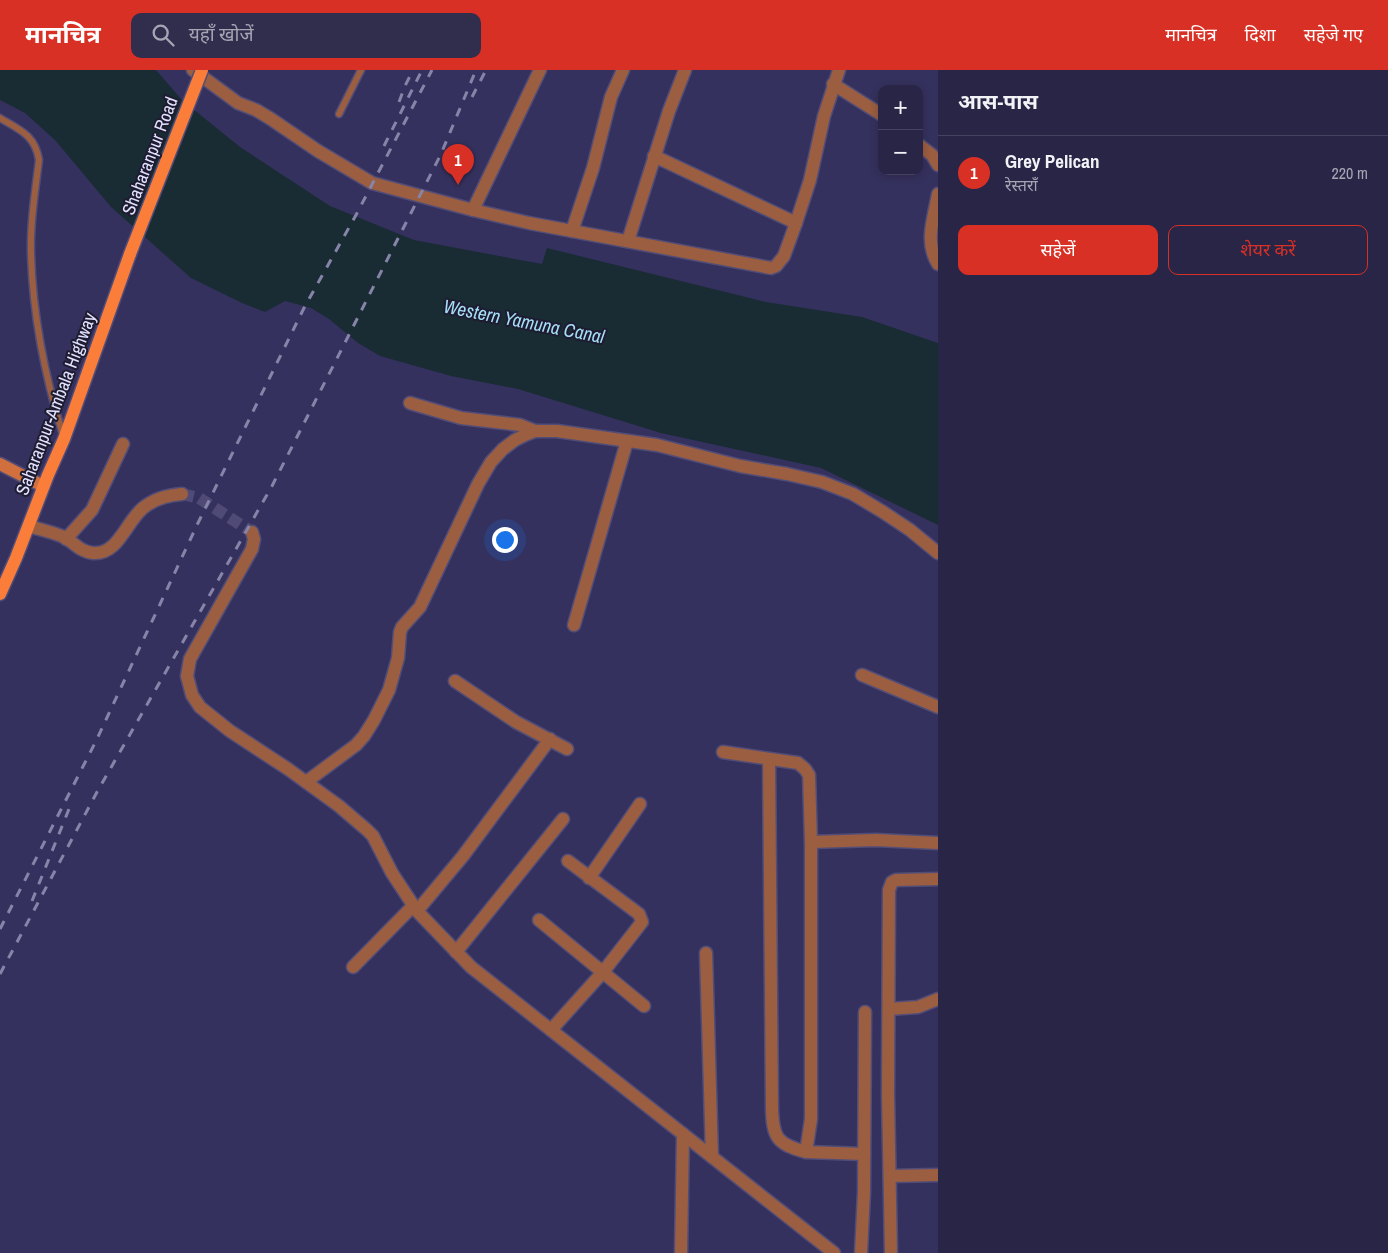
<!DOCTYPE html>
<html lang="hi">
<meta charset="utf-8">
<style>
:root{--surface:#282546;--page:#302d4d;--text:#f1f3f6;--muted:#a5a5b3;--line:#44425f;--accent:#d93025}
body{margin:0;font-family:"Archivo Narrow","Noto Sans Devanagari",sans-serif;background:var(--page);color:var(--text)}
.controls{position:absolute;right:15px;top:15px;display:grid;overflow:hidden;border-radius:10px;box-shadow:0 2px 8px #0003}
.controls button{width:45px;height:45px;display:grid;place-items:center;padding:0;border:0;border-bottom:1px solid var(--line);background:var(--surface);color:var(--text);font:25px sans-serif}
.you{position:absolute;left:504px;top:469px;width:18px;height:18px;margin:-12px;border:4px solid #fff;border-radius:50%;background:#1a73e8;box-shadow:0 0 0 8px #1a73e833}
.badge{display:grid;place-items:center;width:32px;height:32px;border-radius:50%;background:var(--accent);color:#fff;font-size:16px;font-weight:700}
.pin{position:absolute;translate:-50% -41px;filter:drop-shadow(0 1px 2px #0008)}
.pin::after{content:'';position:absolute;top:26px;width:18px;height:15px;background:inherit;clip-path:polygon(0 0,100% 0,50% 100%)}
.list{margin:0;padding:0;list-style:none}
h2{display:flex;justify-content:space-between;align-items:center;height:65px;margin:0;padding:0 20px;font-size:21px}
h2 small{font-size:16px;font-weight:400;color:var(--muted)}
.list li{display:grid;grid-template-columns:32px 1fr auto;gap:15px;align-items:center;box-sizing:border-box;height:75px;padding:0 20px;border-top:1px solid var(--line)}
.list b{display:block;font-size:19px;white-space:nowrap}
.list p{margin:0;font-size:16px;white-space:nowrap;color:var(--muted)}
.list em{font-size:16px;font-style:normal;color:var(--muted)}
.actions{display:flex;gap:10px;padding:15px 20px}
.actions a{flex:1;padding:11px 0;border:1px solid var(--accent);border-radius:10px;text-align:center;font-size:18px;color:var(--accent)}
.actions .main{background:var(--accent);color:#fff}
.icon{flex:none;width:28px;height:28px;fill:none;stroke:currentColor;stroke-width:2;stroke-linecap:round;stroke-linejoin:round}
.map{position:relative;flex:none;width:938px;height:1183px;overflow:hidden}
header{display:flex;align-items:center;gap:30px;box-sizing:border-box;height:70px;padding:0 25px;background:var(--accent);color:#fff}
header strong{font-size:24px}
nav{display:flex;gap:28px;margin-inline-start:auto;font-size:18px}
.search{width:350px;height:45px;background:var(--page);display:flex;align-items:center;gap:12px;box-sizing:border-box;padding:0 18px;border-radius:10px;color:var(--muted);font-size:19px}
main{display:flex}
aside{flex:1;background:var(--surface)}
.map>svg:first-child{display:block}
</style>
<header>
<strong>मानचित्र</strong>
<div class="search"><svg class="icon" aria-label="search" viewBox="0 0 24 24"><circle cx="10" cy="10" r="6"/><path d="M15 15l6 6"/></svg>यहाँ खोजें</div>
<nav><a>मानचित्र</a><a>दिशा</a><a>सहेजे गए</a></nav>
</header>
<main>
<div class="map">
<svg width="938" height="1183" viewBox="0 0 938 1183">
<rect width="100%" height="100%" fill="#35315e"/>
<polygon fill="#192c34" points="0,0 156,0 182,30 240,77 330,136 414,170 542,194 547,178 766,232 862,247 938,273 938,455 821,398 661,363 518,319 451,306 380,286 358,273 329,249 311,238 285,231 265,242 242,233 191,208 111,137 55,70 25,43 0,30"/>
<g fill="none" stroke-linecap="round" stroke-linejoin="round">
<polyline stroke="#4f4b76" stroke-width="12" stroke-dasharray="12 6" stroke-linecap="butt" points="182,424 199,428 252,462"/>
<g stroke="#514d78" stroke-width="9">
<g id="lane">
<polyline points="339,44 361,0"/>
<path d="M0 48C20 60 35 65 39 90 35 122 30 154 31 185 33 247 45 307 63 365"/>
</g>
</g>
<g stroke="#514d78" stroke-width="15">
<g id="street">
<polyline points="193,0 238,33 256,40 271,49 318,81 372,113 473,140 529,153 771,198 776,196 784,186 796,153 810,110 824,46 839,0"/>
<polyline points="833,14 882,45"/>
<polyline points="919,75 932,85 938,95"/>
<polyline points="654,86 796,153"/>
<path d="M938 124C934 148 924 172 938 194"/>
<polyline points="473,140 540,0"/>
<polyline points="572,161 593,98 611,27 623,0"/>
<polyline points="628,171 669,41 685,0"/>
<polyline points="410,333 461,348 520,355 535,361"/>
<path d="M29 456C41 460 54 462 66 468 75 474 81 482 93 483 118 485 126 452 143 438 154 429 168 425 182 424"/>
<polyline points="252,462 254,469 252,479 190,589 187,606 192,625 200,637 230,661 288,699 339,736 367,760 373,766 392,803 417,841 471,897 834,1183"/>
<polyline points="66,469 92,440 123,374"/>
<polyline points="574,555 627,371"/>
<polyline points="862,605 938,637"/>
<polyline points="455,611 516,652 567,679"/>
<polyline points="723,682 798,693 805,699 809,705 811,772 811,1049 806,1082"/>
<path d="M769 690 772 1039C773 1068 777 1074 806 1082L864 1084"/>
<polyline points="306,712 356,675 364,666 374,650 389,620 398,588 400,562 402,557 420,537 478,414 491,392 503,379 515,370 525,365 535,361 557,361 657,375 740,396 787,404 822,412 853,424 883,442 910,460 938,483"/>
<polyline points="811,772 876,770 938,773"/>
<polyline points="589,808 640,734"/>
<polyline points="417,841 463,786 550,669"/>
<polyline points="539,850 644,936"/>
<polyline points="456,882 563,749"/>
<polyline points="706,883 712,1087"/>
<polyline points="353,897 413,836"/>
<polyline points="889,939 918,937 938,929"/>
<polyline points="551,960 603,902 642,852 639,844 568,791"/>
<polyline points="890,1106 938,1105"/>
<polyline points="681,1183 683,1064"/>
<polyline points="861,1183 864,1122 865,942"/>
<polyline points="891,1183 888,1024 889,820 892,812 896,810 938,809"/>
</g>
</g>
<g stroke="#514d78" stroke-width="15">
<polyline id="secondary" points="0,394 43,416"/>
</g>
<g stroke="#514d78" stroke-width="15">
<polyline id="primary" points="0,524 16,488 48,405 64,369 130,184"/>
</g>
<use href="#lane" stroke="#9b5e40" stroke-width="6"/>
<use href="#street" stroke="#9b5e40" stroke-width="12"/>
<use href="#secondary" stroke="#d1703e" stroke-width="12"/>
<use href="#primary" stroke="#fa7d39" stroke-width="12"/>
<g stroke="#8784aa" stroke-width="3" stroke-dasharray="9 9" stroke-linecap="butt">
<polyline points="472,27 486,0"/>
<polyline points="399,32 405,16 413,0"/>
<polyline points="384,76 422,0"/>
<polyline points="32,831 71,734"/>
<polyline points="0,859 96,671 198,453 304,238 356,145 432,0"/>
<polyline points="0,904 97,722 272,416 441,84 476,0"/>
</g>
<g stroke="#514d78" stroke-width="15" stroke-linecap="butt">
<polyline id="primary-bridge" points="130,184 202,0"/>
</g>
<use href="#primary-bridge" stroke="#fa7d39" stroke-width="12"/>
</g>
<g text-anchor="middle" stroke-width="4" stroke-linejoin="round" paint-order="stroke">
<g font-size="18" fill="#e2e1fe" stroke="#1e1c31">
<text transform="translate(150 86) rotate(-69)" y="6">Shaharanpur Road</text>
<text transform="translate(56 334) rotate(-69)" y="6">Saharanpur-Ambala Highway</text>
</g>
<g font-size="19" font-style="italic" fill="#a4def7" stroke="#1e1c31">
<text transform="translate(524 251) rotate(11)" y="7">Western Yamuna Canal</text>
</g>
</g>
</svg>
<div class="controls">
<button>+</button>
<button>−</button>
</div>
<div class="you"></div>
<div class="pin badge" style="left:458px;top:115px">1</div>
</div>
<aside>
<h2>आस-पास<small></small></h2>
<ul class="list">
<li><span class="badge">1</span><div><b>Grey Pelican</b><p>रेस्तराँ</p></div><em>220 m</em></li>
</ul>
<div class="actions"><a class="main">सहेजें</a><a>शेयर करें</a></div>
</aside>
</main>
